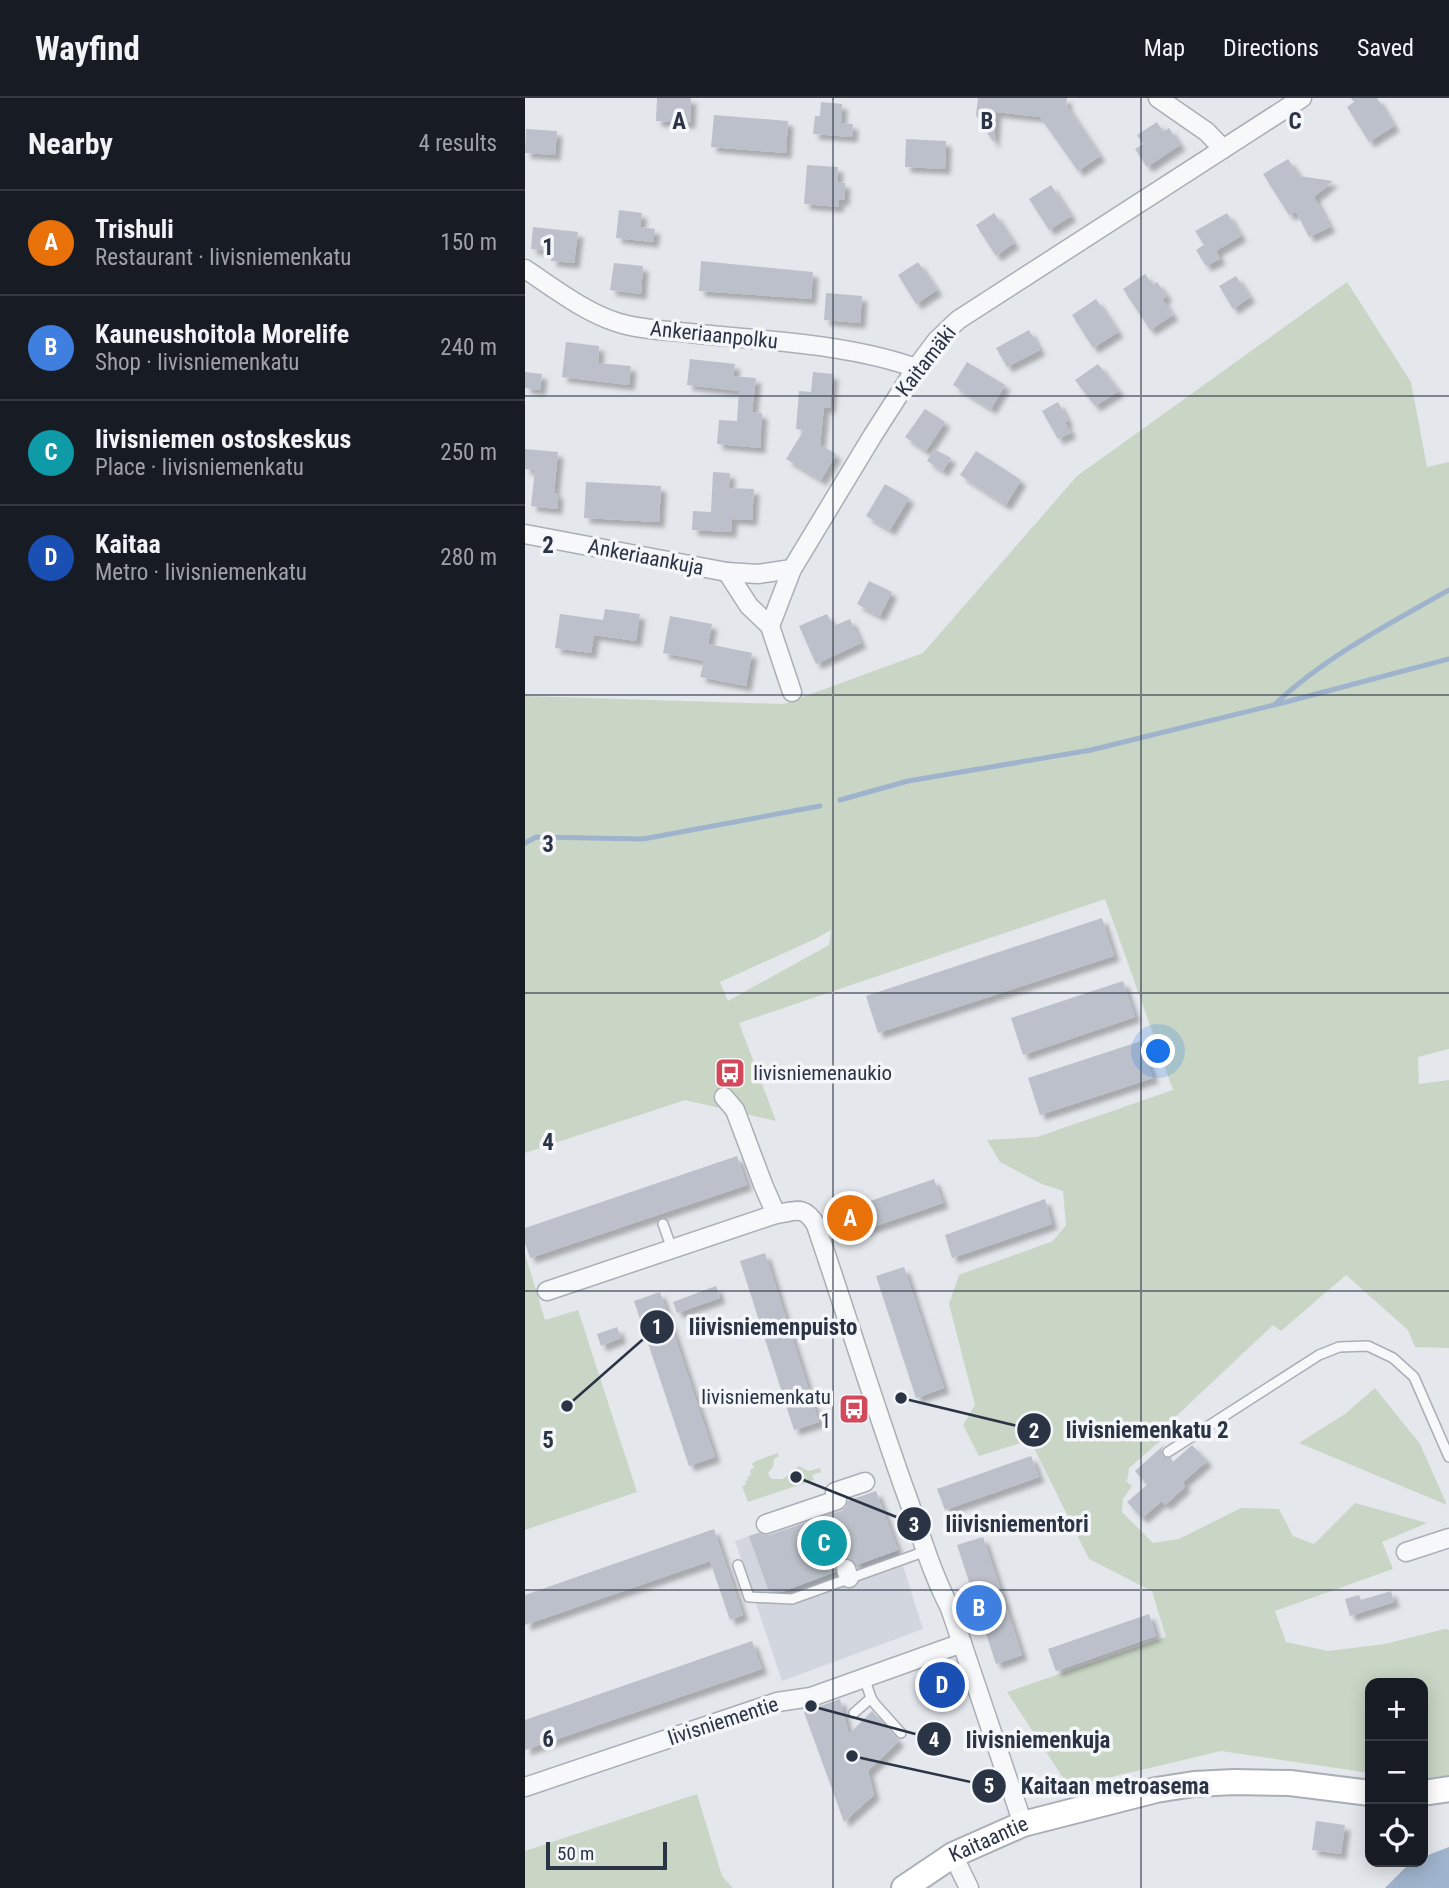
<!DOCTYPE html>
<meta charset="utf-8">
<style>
:root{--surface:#171b24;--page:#20242c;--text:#f1f3f6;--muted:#9ea1a6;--line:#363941;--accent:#ea580c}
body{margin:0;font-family:"Roboto Condensed",sans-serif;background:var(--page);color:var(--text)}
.controls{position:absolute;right:21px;bottom:21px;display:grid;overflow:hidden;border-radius:14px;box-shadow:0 4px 18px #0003}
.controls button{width:63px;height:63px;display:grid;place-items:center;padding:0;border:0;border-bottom:2px solid var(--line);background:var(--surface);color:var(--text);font:35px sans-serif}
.scale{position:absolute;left:21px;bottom:18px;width:121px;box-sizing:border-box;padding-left:7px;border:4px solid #2b3445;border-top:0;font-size:19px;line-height:24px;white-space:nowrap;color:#2b3445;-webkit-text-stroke:5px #f4f6f9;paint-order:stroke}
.you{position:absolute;left:634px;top:954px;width:24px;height:24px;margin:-18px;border:5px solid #fff;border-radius:50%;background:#1a73e8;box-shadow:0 0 0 10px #1a73e833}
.badge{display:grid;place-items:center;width:46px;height:46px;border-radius:50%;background:var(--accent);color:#fff;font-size:23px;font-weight:700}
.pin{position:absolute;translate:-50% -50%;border:4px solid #fff;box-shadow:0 2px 7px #0006}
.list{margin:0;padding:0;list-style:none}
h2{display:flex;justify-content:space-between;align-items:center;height:91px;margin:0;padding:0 28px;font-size:30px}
h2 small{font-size:23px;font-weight:400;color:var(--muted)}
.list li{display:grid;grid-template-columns:46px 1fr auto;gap:21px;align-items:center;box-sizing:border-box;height:105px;padding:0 28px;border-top:2px solid var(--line)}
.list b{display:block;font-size:26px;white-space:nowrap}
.list p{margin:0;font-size:23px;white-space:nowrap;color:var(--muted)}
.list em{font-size:23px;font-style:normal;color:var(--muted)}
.icon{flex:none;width:38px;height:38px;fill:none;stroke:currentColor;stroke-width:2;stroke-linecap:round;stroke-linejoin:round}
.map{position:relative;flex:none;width:924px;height:1790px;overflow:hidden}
header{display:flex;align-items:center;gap:42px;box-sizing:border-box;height:98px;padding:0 35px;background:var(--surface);border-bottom:2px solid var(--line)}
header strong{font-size:33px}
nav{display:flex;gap:38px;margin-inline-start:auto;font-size:24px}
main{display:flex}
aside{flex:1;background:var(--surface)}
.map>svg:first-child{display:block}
</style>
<header>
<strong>Wayfind</strong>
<nav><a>Map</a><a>Directions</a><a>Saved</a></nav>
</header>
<main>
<aside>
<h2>Nearby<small>4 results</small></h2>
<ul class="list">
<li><span class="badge" style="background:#e8710a">A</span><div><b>Trishuli</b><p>Restaurant · Iivisniemenkatu</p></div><em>150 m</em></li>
<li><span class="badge" style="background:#3f7fe0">B</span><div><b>Kauneushoitola Morelife</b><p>Shop · Iivisniemenkatu</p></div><em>240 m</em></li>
<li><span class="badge" style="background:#0f9aa8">C</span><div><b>Iivisniemen ostoskeskus</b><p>Place · Iivisniemenkatu</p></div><em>250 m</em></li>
<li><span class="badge" style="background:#1a4fb4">D</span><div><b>Kaitaa</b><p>Metro · Iivisniemenkatu</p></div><em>280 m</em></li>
</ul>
</aside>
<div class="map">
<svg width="924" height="1790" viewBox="0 0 924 1790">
<defs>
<filter id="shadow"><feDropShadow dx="5.5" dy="5.5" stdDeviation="2" flood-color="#0004"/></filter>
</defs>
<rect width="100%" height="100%" fill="#e4e7ec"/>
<polygon fill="#d2d6de" points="351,1393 379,1471 398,1531 257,1583 210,1443"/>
<g fill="#c9d6c5" fill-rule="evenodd">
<path d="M822 184 886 284 902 369 924 364V951L893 959 894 986 924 982V1250L890 1249 883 1232 821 1177 756 1233 748 1227 645 1324 649 1331 604 1370 603 1380 601 1383 607 1388 598 1401 597 1414 628 1445 654 1441 716 1410 754 1411 768 1438 789 1446 830 1405 902 1425 857 1444 868 1471 750 1513 761 1544 803 1553 860 1546 920 1531 924 1532V1680L898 1683V1585H845V1675L696 1653 544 1689 482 1594 641 1539 627 1493 564 1461 505 1342 454 1358 438 1327 450 1307 424 1206 434 1177 528 1143 541 1127 538 1093 517 1086 475 1064 462 1042 512 1039 648 992 580 801 214 925 251 1023 160 1002 0 1055V598L259 606 398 555 552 378ZM306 832 304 847 203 903 195 884 290 841Z"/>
<polygon points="0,1156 20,1222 53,1212 112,1394 0,1432"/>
<polygon points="850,1290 895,1346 922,1407 774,1345 820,1316"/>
<polygon points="252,1355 254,1358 249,1361 248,1369 243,1375 246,1381 258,1381 274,1368 283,1373 295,1370 296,1374 287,1377 289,1382 223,1404 217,1388 221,1387 220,1383 223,1382 222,1379 226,1377 225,1372 229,1370 227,1366 231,1363"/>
<polygon points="172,1696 197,1778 208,1790 0,1790 0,1753"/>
</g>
<polygon fill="#9fb4cc" points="924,1749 924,1790 860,1790 885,1765 898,1764 898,1759"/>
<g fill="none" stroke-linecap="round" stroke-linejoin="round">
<g stroke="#9fb4cc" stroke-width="5">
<path d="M751 605C802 558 864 526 924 492"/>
<polyline points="315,702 383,683 566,652 757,605 924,561"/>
<polyline points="0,745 11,739 118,741 295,708"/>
</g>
</g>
<g fill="#bbc0ca" filter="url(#shadow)">
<polygon points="132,0 166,0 165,25 131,23"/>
<polygon points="453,0 542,0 541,7 575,58 553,73 515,19 471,14 469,45 451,17"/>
<polygon points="826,0 852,0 869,28 844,44 822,9 829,4"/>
<polygon points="296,4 317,6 316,25 328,26 327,39 288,36 290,18 295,18"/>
<polygon points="189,17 263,23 261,55 186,49"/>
<polygon points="632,24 638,34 644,30 655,47 622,69 610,51 618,46 612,37"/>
<polygon points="1,31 32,33 30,57 0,55"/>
<polygon points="381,41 421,43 420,71 380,69"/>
<polygon points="763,61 774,78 808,83 789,99 805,129 784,139 771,114 764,117 738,76"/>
<polygon points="282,67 313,69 312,84 320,85 319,102 314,102 313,109 279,106"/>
<polygon points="526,87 546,118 524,132 504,101"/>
<polygon points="94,112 117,115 115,129 130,131 128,144 91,140"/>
<polygon points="469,115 489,145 471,158 451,127"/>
<polygon points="702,115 716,138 691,153 695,161 681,168 671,152 679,147 670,133"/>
<polygon points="8,129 53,134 49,165 26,163 27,153 6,151"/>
<polygon points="176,163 288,174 286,201 174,193"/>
<polygon points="393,164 412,192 391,206 373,177"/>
<polygon points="89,165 118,168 116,196 85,192"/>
<polygon points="620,176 628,187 632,184 642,198 637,201 648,217 625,232 598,191"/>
<polygon points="711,178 725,199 708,211 694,188"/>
<polygon points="301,195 337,198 335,225 299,222"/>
<polygon points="571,201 593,234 568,250 547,217"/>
<polygon points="504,232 515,252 482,269 471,250"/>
<polygon points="41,244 74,248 73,265 106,268 104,287 37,279"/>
<polygon points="165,261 210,266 208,278 231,280 227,314 237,315 235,350 192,346 194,322 212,323 214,293 162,287"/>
<polygon points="442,264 480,287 466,311 428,287"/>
<polygon points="573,266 594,293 570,308 550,282"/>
<polygon points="0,274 17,276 15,292 0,290"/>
<polygon points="288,274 308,276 305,310 299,309 295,347 311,356 296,382 261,361 279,332 271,331 274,293 286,294"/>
<polygon points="533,304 543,323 540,324 546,335 533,341 517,313"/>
<polygon points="400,311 420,324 401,353 380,339"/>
<polygon points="0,351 33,354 29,395 33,395 32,411 6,408 10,372 0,371"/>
<polygon points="409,351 426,360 418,373 402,363"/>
<polygon points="451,353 496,382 481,407 435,377"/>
<polygon points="188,374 205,375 204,390 229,391 227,422 207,421 206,434 167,432 168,413 186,414"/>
<polygon points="61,384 136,388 134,424 59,420"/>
<polygon points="360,386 384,400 365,432 341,418"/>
<polygon points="344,483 367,494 355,518 332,506"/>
<polygon points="80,511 115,516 111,543 69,537 66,555 30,550 35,516 78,522"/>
<polygon points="302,516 308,528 325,521 336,545 291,566 274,528"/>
<polygon points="145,518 187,526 183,546 227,555 221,588 175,579 179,563 138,555"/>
<polygon points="577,820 589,858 353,935 341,898"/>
<polygon points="598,883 610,919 498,957 486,920"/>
<polygon points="616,943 628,980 515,1017 503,980"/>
<polygon points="212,1058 222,1087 5,1160 0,1145 0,1130"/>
<polygon points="409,1081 418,1105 327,1136 319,1112"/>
<polygon points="520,1101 527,1126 427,1160 420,1137"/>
<polygon points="240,1155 294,1324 269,1332 215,1163"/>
<polygon points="379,1169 419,1290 391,1300 351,1178"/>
<polygon points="191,1188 195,1200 152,1215 148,1204"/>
<polygon points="135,1194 190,1359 164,1368 109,1203"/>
<polygon points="92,1229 96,1240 76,1248 72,1236"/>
<polygon points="639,1347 637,1351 637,1357 640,1360 646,1360 648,1364 667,1347 682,1363 658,1384 660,1389 640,1407 637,1403 617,1420 602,1404 622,1387 610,1373"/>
<polygon points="506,1358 514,1379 420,1412 412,1391"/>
<polygon points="351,1393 373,1452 332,1467 328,1462 318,1460 312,1464 310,1474 257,1494 244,1493 224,1438 234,1435 239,1437 245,1437 316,1413 321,1409 323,1403"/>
<polygon points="189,1431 218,1517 205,1522 185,1463 0,1527 0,1497"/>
<polygon points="458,1439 497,1557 471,1566 432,1447"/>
<polygon points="866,1493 869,1504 825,1518 820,1501 834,1497 836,1502"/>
<polygon points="624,1516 631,1538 531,1573 523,1551"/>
<polygon points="227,1543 237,1571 0,1652 0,1622"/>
<polygon points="315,1601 324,1636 347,1613 374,1643 343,1673 349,1697 319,1724 279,1614"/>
<polygon points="791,1723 820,1727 816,1756 787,1752"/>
</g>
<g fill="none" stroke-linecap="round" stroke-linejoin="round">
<polyline stroke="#bfc3cb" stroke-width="18" stroke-dasharray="18 9" stroke-linecap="butt" points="299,1411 321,1471"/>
<g stroke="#a9aeb7" stroke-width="12">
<g id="lane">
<polyline points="138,1126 147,1151"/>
<polyline points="643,1354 794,1257 814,1249 843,1248 868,1260 889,1279 924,1359"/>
<polyline points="213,1467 224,1499 267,1501 401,1453"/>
<polyline points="339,1579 346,1600 350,1606 376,1635"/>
<polyline points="329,1615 346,1600"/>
</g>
</g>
<g stroke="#a9aeb7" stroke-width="21">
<g id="street">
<polyline points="633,0 682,34 698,51"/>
<path d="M0 171C29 190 58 213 91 224 115 232 141 232 165 235 238 243 321 245 391 270"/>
<polyline points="0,436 202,474 233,476 267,471"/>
<polyline points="202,474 224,508 245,528"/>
<polyline points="267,594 245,528 267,471 348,337 391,270 412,242 433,222 777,0"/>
<polyline points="199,999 210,1012 239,1089 251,1116"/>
<path d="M22 1193 251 1116C272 1113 279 1107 291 1127 321 1215 348 1303 379 1390 394 1430 405 1472 425 1510L498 1726"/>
<polyline points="241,1426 312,1402 310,1394 340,1384"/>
<polyline points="881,1454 924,1440"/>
<polyline points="321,1471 324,1480"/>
<polyline points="0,1689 252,1604 286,1599 437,1545"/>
<polyline points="428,1757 444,1790"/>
</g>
</g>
<g stroke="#a9aeb7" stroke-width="28">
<g id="secondary">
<polyline points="898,1695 924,1691"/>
<path id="s1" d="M379 1790 428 1757 498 1726 631 1692 669 1686 710 1684 765 1685 845 1695"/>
</g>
</g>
<use href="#lane" stroke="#f7f8fa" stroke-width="9"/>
<use href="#street" stroke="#f7f8fa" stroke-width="18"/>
<use href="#secondary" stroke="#fff" stroke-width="24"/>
</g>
<path fill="none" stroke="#2b3445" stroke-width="2" stroke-opacity="0.55" d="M308 0V1790M616 0V1790M0 298H924M0 597H924M0 895H924M0 1193H924M0 1492H924"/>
<defs>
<g id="bus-square" transform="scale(1.575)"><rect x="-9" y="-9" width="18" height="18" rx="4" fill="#d1495b" stroke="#f4f6f9"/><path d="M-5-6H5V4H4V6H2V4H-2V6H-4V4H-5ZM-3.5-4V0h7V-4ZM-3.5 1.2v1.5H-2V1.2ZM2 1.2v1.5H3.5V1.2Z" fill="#fff"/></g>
</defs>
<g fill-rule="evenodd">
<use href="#bus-square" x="205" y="975"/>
<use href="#bus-square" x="329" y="1311"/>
</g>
<g text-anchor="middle" stroke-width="7" stroke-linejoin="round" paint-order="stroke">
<g font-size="21" fill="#2b3445" stroke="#f4f6f9">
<text transform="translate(189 237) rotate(6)" y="7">Ankeriaanpolku</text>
<text transform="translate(401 263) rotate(-52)" y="7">Kaitamäki</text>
<text transform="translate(121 459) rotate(11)" y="7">Ankeriaankuja</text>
<text transform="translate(198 1623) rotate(-18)" y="7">Iivisniementie</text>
<text dy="7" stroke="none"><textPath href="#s1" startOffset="98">Kaitaantie</textPath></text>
</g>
<g font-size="21" fill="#2b3445" stroke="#f4f6f9" text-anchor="start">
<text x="228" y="982">Iivisniemenaukio</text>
<text x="306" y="1306" text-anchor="end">Iivisniemenkatu<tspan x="306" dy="24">1</tspan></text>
</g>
</g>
<g font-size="23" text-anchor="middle" font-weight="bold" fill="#2b3445" stroke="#f4f6f9" stroke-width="7" stroke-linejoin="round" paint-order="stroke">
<text x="154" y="31">A</text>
<text x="462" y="31">B</text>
<text x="770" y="31">C</text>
<text x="23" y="157">1</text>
<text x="23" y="455">2</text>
<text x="23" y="754">3</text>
<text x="23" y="1052">4</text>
<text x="23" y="1350">5</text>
<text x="23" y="1649">6</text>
</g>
<path fill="none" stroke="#2b3445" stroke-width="2.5" d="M42 1308L132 1229M376 1300L509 1332M271 1379L389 1426M286 1608L409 1641M327 1658L464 1688"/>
<g fill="#2b3445" stroke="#f4f6f9" stroke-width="2.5">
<circle cx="42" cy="1308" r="7"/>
<circle cx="376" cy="1300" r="7"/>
<circle cx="271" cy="1379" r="7"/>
<circle cx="286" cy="1608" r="7"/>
<circle cx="327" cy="1658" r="7"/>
<circle cx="132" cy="1229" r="18"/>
<circle cx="509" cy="1332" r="18"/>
<circle cx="389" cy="1426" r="18"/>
<circle cx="409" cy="1641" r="18"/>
<circle cx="464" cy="1688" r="18"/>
</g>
<g font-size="21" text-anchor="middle" font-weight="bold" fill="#fff">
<text x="132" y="1236">1</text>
<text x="509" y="1340">2</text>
<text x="389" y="1434">3</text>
<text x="409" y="1649">4</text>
<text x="464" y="1695">5</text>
</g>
<g font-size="23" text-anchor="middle" font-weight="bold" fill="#2b3445" stroke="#f4f6f9" stroke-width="7" stroke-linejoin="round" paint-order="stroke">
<text x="248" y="1237">Iiivisniemenpuisto</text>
<text x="622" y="1340">Iivisniemenkatu 2</text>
<text x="492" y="1434">Iiivisniementori</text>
<text x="513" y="1650">Iivisniemenkuja</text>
<text x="590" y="1696">Kaitaan metroasema</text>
</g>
</svg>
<div class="controls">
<button>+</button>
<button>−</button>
<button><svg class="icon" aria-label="locate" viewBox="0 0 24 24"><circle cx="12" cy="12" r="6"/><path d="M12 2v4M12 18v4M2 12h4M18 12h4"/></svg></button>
</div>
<div class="scale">50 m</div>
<div class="you"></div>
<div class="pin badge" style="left:325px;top:1120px;background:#e8710a">A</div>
<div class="pin badge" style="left:454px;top:1510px;background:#3f7fe0">B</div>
<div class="pin badge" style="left:299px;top:1445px;background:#0f9aa8">C</div>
<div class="pin badge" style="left:417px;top:1587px;background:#1a4fb4">D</div>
</div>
</main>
